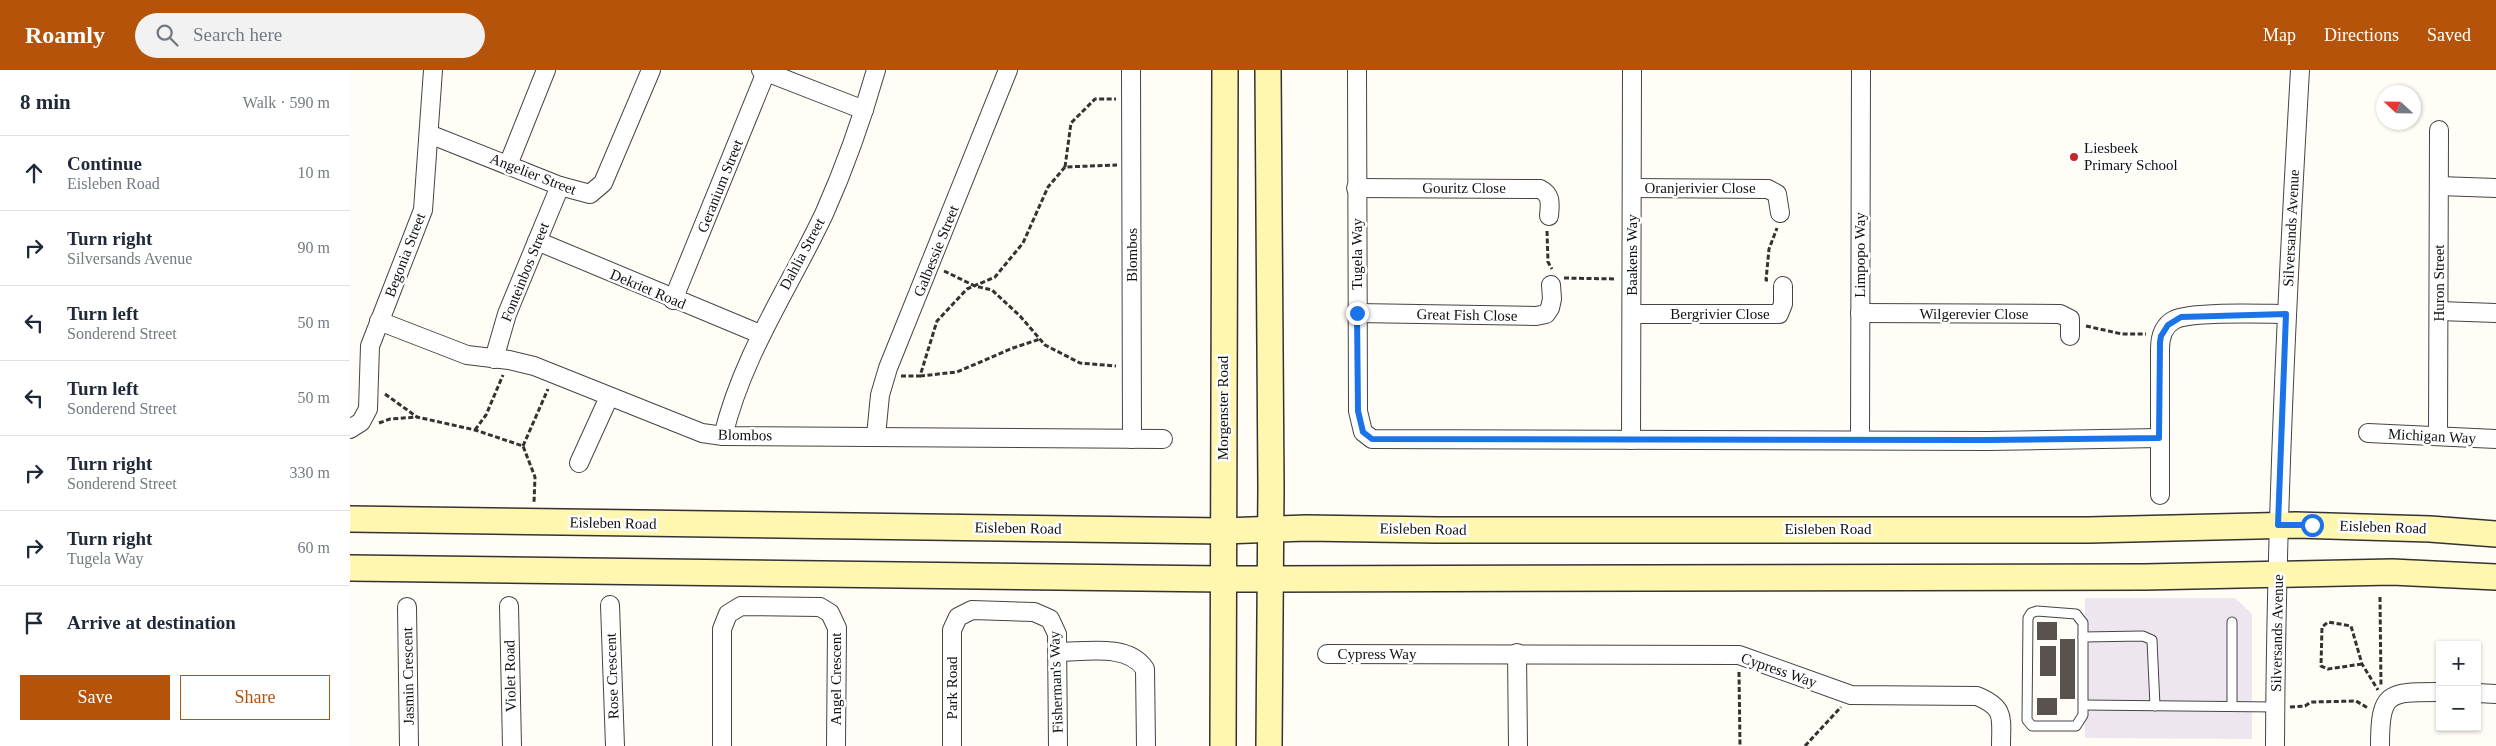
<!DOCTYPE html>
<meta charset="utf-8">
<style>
:root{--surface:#fff;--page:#f2f2f3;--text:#1f2937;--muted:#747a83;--line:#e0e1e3;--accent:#b45309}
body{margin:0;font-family:Georgia,serif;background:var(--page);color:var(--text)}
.controls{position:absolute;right:15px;bottom:15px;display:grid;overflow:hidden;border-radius:0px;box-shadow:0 1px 4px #0004}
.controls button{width:45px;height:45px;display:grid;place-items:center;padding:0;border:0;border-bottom:1px solid var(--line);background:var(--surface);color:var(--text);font:25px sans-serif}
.compass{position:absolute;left:2026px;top:15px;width:45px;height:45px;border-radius:50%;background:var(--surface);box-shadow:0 1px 4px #0004;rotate:292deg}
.stop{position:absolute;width:15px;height:15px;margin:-11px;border:4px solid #1a73e8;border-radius:50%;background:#fff}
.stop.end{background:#1a73e8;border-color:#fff;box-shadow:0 1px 5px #0008}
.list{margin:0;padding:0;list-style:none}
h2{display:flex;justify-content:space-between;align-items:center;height:65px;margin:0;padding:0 20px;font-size:21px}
h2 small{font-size:16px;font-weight:400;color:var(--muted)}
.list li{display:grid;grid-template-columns:32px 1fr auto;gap:15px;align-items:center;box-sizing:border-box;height:75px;padding:0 20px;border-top:1px solid var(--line)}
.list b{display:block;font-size:19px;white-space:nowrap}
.list p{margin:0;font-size:16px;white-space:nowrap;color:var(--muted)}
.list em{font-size:16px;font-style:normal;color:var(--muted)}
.actions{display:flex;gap:10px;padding:15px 20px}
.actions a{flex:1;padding:11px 0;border:1px solid var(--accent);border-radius:0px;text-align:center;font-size:18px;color:var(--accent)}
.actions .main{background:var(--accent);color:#fff}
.icon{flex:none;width:28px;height:28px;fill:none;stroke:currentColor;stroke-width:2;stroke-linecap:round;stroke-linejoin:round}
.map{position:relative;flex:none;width:2146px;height:676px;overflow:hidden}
header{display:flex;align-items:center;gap:30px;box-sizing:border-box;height:70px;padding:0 25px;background:var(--accent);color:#fff}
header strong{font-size:24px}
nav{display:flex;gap:28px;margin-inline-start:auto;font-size:18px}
.search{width:350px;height:45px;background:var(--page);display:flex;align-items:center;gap:12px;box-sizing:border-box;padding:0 18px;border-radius:28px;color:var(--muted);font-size:19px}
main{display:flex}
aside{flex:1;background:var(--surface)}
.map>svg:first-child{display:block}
</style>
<header>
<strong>Roamly</strong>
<div class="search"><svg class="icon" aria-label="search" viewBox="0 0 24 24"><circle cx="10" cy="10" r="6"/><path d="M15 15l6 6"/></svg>Search here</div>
<nav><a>Map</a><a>Directions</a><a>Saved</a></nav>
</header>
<main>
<aside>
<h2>8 min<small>Walk · 590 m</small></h2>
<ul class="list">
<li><svg class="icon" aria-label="ahead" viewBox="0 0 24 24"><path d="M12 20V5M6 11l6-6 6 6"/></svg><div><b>Continue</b><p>Eisleben Road</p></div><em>10 m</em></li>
<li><svg class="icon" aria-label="right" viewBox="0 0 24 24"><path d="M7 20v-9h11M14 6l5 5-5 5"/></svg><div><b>Turn right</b><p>Silversands Avenue</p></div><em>90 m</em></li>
<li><svg class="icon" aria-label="left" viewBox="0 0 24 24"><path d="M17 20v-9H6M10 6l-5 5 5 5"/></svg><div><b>Turn left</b><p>Sonderend Street</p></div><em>50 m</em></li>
<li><svg class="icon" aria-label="left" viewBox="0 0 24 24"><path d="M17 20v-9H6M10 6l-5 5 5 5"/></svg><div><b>Turn left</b><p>Sonderend Street</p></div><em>50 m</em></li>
<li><svg class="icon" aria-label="right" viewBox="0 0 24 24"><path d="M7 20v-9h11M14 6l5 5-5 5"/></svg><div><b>Turn right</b><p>Sonderend Street</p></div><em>330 m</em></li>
<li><svg class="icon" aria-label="right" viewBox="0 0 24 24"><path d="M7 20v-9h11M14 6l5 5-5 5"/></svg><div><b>Turn right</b><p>Tugela Way</p></div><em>60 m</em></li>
<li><svg class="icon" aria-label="arrive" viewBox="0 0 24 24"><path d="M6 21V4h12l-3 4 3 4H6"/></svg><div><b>Arrive at destination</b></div></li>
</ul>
<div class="actions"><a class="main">Save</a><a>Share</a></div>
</aside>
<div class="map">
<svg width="2146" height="676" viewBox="0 0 2146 676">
<rect width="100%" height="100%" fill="#fffdf5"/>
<polygon fill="#eee6ef" points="1735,528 1885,528 1902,544 1902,669 1735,668"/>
<g fill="#5a524d">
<rect x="1687" y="552" width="20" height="18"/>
<rect x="1710" y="569" width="15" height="60"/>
<rect x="1690" y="576" width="16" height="30"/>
<rect x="1687" y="628" width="20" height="17"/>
</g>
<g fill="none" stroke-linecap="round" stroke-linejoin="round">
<g stroke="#444" stroke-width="11">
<g id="lane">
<polygon points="1687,541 1726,544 1733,553 1733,645 1726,656 1682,656 1677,650 1678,548 1681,543"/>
<polyline points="1882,552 1882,636"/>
<polyline points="1733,567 1793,566 1802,570 1805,636"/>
<polyline points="1734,635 1925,637"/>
</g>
</g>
<g stroke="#444" stroke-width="20">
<g id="street">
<polyline points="411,0 514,40"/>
<polyline points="781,0 782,369"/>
<polyline points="1007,0 1008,341 1013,362 1022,369 1637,371 1809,368"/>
<polyline points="79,64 210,116 240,124 253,113 301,0"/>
<polyline points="158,95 196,0"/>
<polyline points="2089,116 2146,118"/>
<path d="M1006 118 1190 119C1202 125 1200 134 1199 146"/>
<polyline points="1282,118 1418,119 1427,124 1430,143"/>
<polyline points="187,171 410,264"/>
<polyline points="323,230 416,2"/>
<polyline points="2089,241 2146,243"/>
<polyline points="1007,243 1186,246 1196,244 1200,238 1202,229 1201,215"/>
<polyline points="1510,243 1710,244 1720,249 1720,266"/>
<polyline points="1282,244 1429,244 1433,234 1433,216"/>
<polyline points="29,251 117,285 159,290 184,296 352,363 373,366 813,369"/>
<polyline points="144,289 157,244 210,116"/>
<polyline points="0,359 11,352 18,339 20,276 73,140 83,0"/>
<polyline points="2018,363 2146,369"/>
<polyline points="2088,365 2089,60"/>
<path d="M373 366C393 284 439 218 474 144 495 97 512 49 526 0"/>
<polyline points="526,366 530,325 538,298 658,0"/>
<polyline points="1281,370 1282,0"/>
<polyline points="1510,370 1511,0"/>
<polyline points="229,393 259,327"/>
<path d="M1810 425V279C1810 268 1813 256 1824 250 1840 241 1914 244 1936 244"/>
<polyline points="260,535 265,676"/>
<polyline points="159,536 162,676"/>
<polyline points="57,537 59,676"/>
<path d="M708 582C735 582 778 573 795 599L796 676"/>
<polyline points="1167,583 1168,676"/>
<path d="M977 584 1389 585 1501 625 1627 626C1656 638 1651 648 1651 676"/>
<polyline points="2127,623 2146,624"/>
<polyline points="372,676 372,559 378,544 391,536 470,537 480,543 487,558 486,676"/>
<polyline points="602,676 602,560 608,547 622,540 684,542 700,549 707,564 708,676"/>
<path d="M1925 676C1926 450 1937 225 1950 0"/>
<path d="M2030 676C2030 621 2038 622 2090 622"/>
</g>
</g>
<g stroke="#333" stroke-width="28">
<g id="secondary">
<polyline points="918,0 921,417 919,676"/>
<polyline points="0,449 873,461 956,458 1087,460 1739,460 1946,455 2080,459 2146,464"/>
<polyline points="0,498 873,509 1795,507 2042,502 2146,507"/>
<polyline points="873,676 875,0"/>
</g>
</g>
<g stroke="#333" stroke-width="3" stroke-dasharray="5 2.5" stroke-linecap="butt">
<polyline points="715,97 721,53 745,29 766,29"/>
<polyline points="1197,161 1198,192 1202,199"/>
<polyline points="594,201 625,216 642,220 670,246 695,275 730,293 766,296"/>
<polyline points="1214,208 1266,209"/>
<polyline points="1418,210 1416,210 1419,179 1427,158"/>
<polyline points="1736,256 1772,264 1796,264"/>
<polyline points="551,306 570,306 587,251 617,219 645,207 673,173 698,117 715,97 767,95"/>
<polyline points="570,306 607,302 663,278 690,269"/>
<polyline points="35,324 67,347 125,360 173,376 185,407 184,433"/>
<polyline points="29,353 40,349 67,347"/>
<polyline points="125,360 136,345 153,305"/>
<polyline points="173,376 198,319"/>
<polyline points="2030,527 2031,617"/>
<polyline points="2012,594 1978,599 1971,596 1972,557 1978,552 2001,556 2012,594 2028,620"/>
<polyline points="1389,602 1390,676"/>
<polyline points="1940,637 1955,636 1961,632 2006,631 2018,638"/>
<polyline points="1455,676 1491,637"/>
</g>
<use href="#lane" stroke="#fff" stroke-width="9"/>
<use href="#street" stroke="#fff" stroke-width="18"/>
<use href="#secondary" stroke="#fff6b0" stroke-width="25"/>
</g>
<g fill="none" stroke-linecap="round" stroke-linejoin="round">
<polyline stroke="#1a73e8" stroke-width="6" points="1007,243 1008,341 1013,362 1022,369 1636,370 1809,368 1810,272 1811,266 1818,255 1831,247 1936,244 1928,455 1962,455"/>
</g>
<circle fill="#c4262e" stroke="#fff" stroke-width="2" cx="1724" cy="87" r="5"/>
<g text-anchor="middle" stroke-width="5" stroke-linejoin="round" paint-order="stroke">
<g font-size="15" fill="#111" stroke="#fff" text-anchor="start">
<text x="1734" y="83">Liesbeek<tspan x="1734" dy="17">Primary School</tspan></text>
</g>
<g font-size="15" fill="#111" stroke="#fff">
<text transform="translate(183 104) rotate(21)" y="5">Angelier Street</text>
<text transform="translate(370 116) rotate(-68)" y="5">Geranium Street</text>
<text x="1114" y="123">Gouritz Close</text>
<text x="1350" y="123">Oranjerivier Close</text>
<text transform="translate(1941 158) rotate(-87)" y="5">Silversands Avenue</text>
<text transform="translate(586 181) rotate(-68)" y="5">Galbessie Street</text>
<text transform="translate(452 184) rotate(-62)" y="5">Dahlia Street</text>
<text transform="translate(1007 184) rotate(-90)" y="5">Tugela Way</text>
<text transform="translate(55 185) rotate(-69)" y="5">Begonia Street</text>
<text transform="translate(782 185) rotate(-90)" y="5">Blombos</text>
<text transform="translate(1282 185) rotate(-90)" y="5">Baakens Way</text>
<text transform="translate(1510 185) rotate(-90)" y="5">Limpopo Way</text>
<text transform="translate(175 202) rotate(-68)" y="5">Fonteinbos Street</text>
<text transform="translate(2089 213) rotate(-90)" y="5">Huron Street</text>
<text transform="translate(298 219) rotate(23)" y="5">Dekriet Road</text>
<text x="1370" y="249">Bergrivier Close</text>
<text x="1624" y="249">Wilgerevier Close</text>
<text transform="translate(1117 245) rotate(1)" y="5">Great Fish Close</text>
<text transform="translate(873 338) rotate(-90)" y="5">Morgenster Road</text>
<text transform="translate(395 365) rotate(1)" y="5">Blombos</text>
<text transform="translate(2082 366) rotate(3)" y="5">Michigan Way</text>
<text transform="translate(263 453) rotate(1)" y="5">Eisleben Road</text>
<text transform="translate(2033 457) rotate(2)" y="5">Eisleben Road</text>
<text transform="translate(668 458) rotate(1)" y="5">Eisleben Road</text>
<text transform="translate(1073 459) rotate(1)" y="5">Eisleben Road</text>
<text x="1478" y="464">Eisleben Road</text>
<text transform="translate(1927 563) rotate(-89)" y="5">Silversands Avenue</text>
<text x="1027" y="589">Cypress Way</text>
<text transform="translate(1429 600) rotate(19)" y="5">Cypress Way</text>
<text transform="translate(58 606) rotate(-91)" y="5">Jasmin Crescent</text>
<text transform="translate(160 606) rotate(-91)" y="5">Violet Road</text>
<text transform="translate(262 606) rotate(-92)" y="5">Rose Crescent</text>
<text transform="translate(486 609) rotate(-90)" y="5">Angel Crescent</text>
<text transform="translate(706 612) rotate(-92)" y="5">Fisherman's Way</text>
<text transform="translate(602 618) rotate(-90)" y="5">Park Road</text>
</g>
</g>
</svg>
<div class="controls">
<button>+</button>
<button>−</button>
</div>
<svg class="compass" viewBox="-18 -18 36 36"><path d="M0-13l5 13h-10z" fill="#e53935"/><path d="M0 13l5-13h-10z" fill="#747a83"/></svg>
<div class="stop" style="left:1962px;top:455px"></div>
<div class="stop end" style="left:1007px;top:243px"></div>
</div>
</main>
